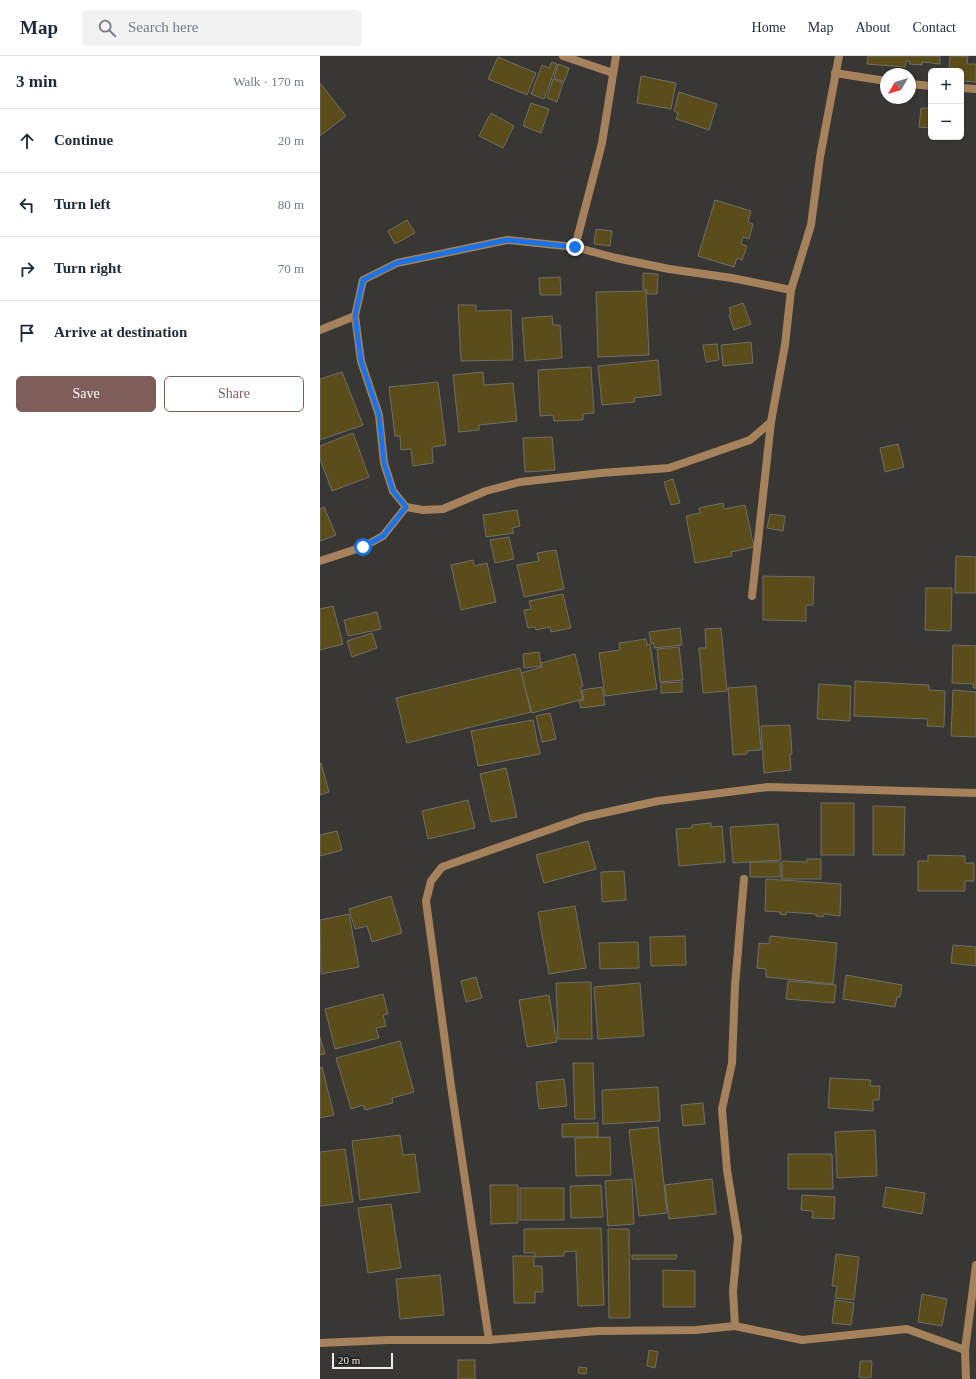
<!DOCTYPE html>
<meta charset="utf-8">
<style>
:root{--surface:#fff;--page:#f2f2f3;--text:#1f2937;--muted:#747a83;--line:#e0e1e3;--accent:#7e5e5a}
body{margin:0;font-family:Georgia,serif;background:var(--page);color:var(--text)}
.controls{position:absolute;right:12px;top:12px;display:grid;overflow:hidden;border-radius:6px;box-shadow:0 1px 3px #0004}
.controls button{width:36px;height:36px;display:grid;place-items:center;padding:0;border:0;border-bottom:1px solid var(--line);background:var(--surface);color:var(--text);font:20px sans-serif}
.compass{position:absolute;left:560px;top:12px;width:36px;height:36px;border-radius:50%;background:var(--surface);box-shadow:0 1px 3px #0004;rotate:232deg}
.scale{position:absolute;left:12px;bottom:10px;width:61px;box-sizing:border-box;padding-left:4px;border:2px solid #ebebe8;border-top:0;font-size:11px;line-height:14px;white-space:nowrap;color:#ebebe8;-webkit-text-stroke:3px #1f1f1d;paint-order:stroke}
.stop{position:absolute;width:12px;height:12px;margin:-9px;border:3px solid #1a73e8;border-radius:50%;background:#fff}
.stop.end{background:#1a73e8;border-color:#fff;box-shadow:0 1px 4px #0008}
.list{margin:0;padding:0;list-style:none}
h2{display:flex;justify-content:space-between;align-items:center;height:52px;margin:0;padding:0 16px;font-size:17px}
h2 small{font-size:13px;font-weight:400;color:var(--muted)}
.list li{display:grid;grid-template-columns:26px 1fr auto;gap:12px;align-items:center;box-sizing:border-box;height:64px;padding:0 16px;border-top:1px solid var(--line)}
.list b{display:block;font-size:15px;white-space:nowrap}
.list em{font-size:13px;font-style:normal;color:var(--muted)}
.actions{display:flex;gap:8px;padding:12px 16px}
.actions a{flex:1;padding:9px 0;border:1px solid var(--accent);border-radius:6px;text-align:center;font-size:14px;color:var(--accent)}
.actions .main{background:var(--accent);color:#fff}
.icon{flex:none;width:22px;height:22px;fill:none;stroke:currentColor;stroke-width:2;stroke-linecap:round;stroke-linejoin:round}
.map{position:relative;flex:none;width:656px;height:1323px;overflow:hidden}
header{display:flex;align-items:center;gap:24px;box-sizing:border-box;height:56px;padding:0 20px;background:var(--surface);border-bottom:1px solid var(--line)}
header strong{font-size:19px}
nav{display:flex;gap:22px;margin-inline-start:auto;font-size:14px}
.search{width:280px;height:36px;background:var(--page);display:flex;align-items:center;gap:10px;box-sizing:border-box;padding:0 14px;border-radius:6px;color:var(--muted);font-size:15px}
main{display:flex}
aside{flex:1;background:var(--surface)}
.map>svg:first-child{display:block}
</style>
<header>
<strong>Map</strong>
<div class="search"><svg class="icon" aria-label="search" viewBox="0 0 24 24"><circle cx="10" cy="10" r="6"/><path d="M15 15l6 6"/></svg>Search here</div>
<nav><a>Home</a><a>Map</a><a>About</a><a>Contact</a></nav>
</header>
<main>
<aside>
<h2>3 min<small>Walk · 170 m</small></h2>
<ul class="list">
<li><svg class="icon" aria-label="ahead" viewBox="0 0 24 24"><path d="M12 20V5M6 11l6-6 6 6"/></svg><div><b>Continue</b></div><em>20 m</em></li>
<li><svg class="icon" aria-label="left" viewBox="0 0 24 24"><path d="M17 20v-9H6M10 6l-5 5 5 5"/></svg><div><b>Turn left</b></div><em>80 m</em></li>
<li><svg class="icon" aria-label="right" viewBox="0 0 24 24"><path d="M7 20v-9h11M14 6l5 5-5 5"/></svg><div><b>Turn right</b></div><em>70 m</em></li>
<li><svg class="icon" aria-label="arrive" viewBox="0 0 24 24"><path d="M6 21V4h12l-3 4 3 4H6"/></svg><div><b>Arrive at destination</b></div></li>
</ul>
<div class="actions"><a class="main">Save</a><a>Share</a></div>
</aside>
<div class="map">
<svg width="656" height="1323" viewBox="0 0 656 1323">
<rect width="100%" height="100%" fill="#383734"/>
<g fill="#5a4d19" stroke="#6f6e6a">
<polygon points="548,0 620,0 620,8 602,6 602,9 589,8 590,5 586,5 585,11 547,8"/>
<polygon points="630,0 648,0 647,8 656,8 656,26 641,25 641,15 629,15"/>
<polygon points="178,1 216,17 207,39 168,23"/>
<polygon points="232,6 237,8 224,43 211,38 222,9 229,12"/>
<polygon points="238,8 249,12 244,26 234,22"/>
<polygon points="321,20 356,27 351,53 317,47"/>
<polygon points="233,23 243,27 237,46 227,42"/>
<polygon points="0,27 26,60 0,80"/>
<polygon points="359,36 397,48 389,74 356,63 358,57 354,55"/>
<polygon points="211,47 229,53 221,77 203,70"/>
<polygon points="601,52 611,52 611,72 599,71"/>
<polygon points="171,57 194,70 183,92 159,80"/>
<polygon points="395,144 431,155 428,166 433,168 429,183 423,181 421,188 427,190 422,204 417,202 414,211 378,200"/>
<polygon points="87,164 95,177 75,188 68,175"/>
<polygon points="276,173 292,175 290,190 274,188"/>
<polygon points="323,217 338,218 337,238 327,238 327,234 323,233"/>
<polygon points="240,221 241,239 220,239 219,222"/>
<polygon points="326,235 329,299 278,301 276,236"/>
<polygon points="423,247 431,268 414,274 409,259 411,258 409,252"/>
<polygon points="138,249 156,249 156,255 191,254 193,304 141,305"/>
<polygon points="232,260 233,269 240,269 242,302 205,305 202,262"/>
<polygon points="431,286 433,307 403,310 401,289"/>
<polygon points="397,288 399,304 386,306 383,289"/>
<polygon points="338,304 341,339 314,342 315,346 282,349 278,310"/>
<polygon points="271,311 274,357 263,358 263,364 234,365 233,359 220,360 218,314"/>
<polygon points="22,316 43,369 0,384 0,323"/>
<polygon points="163,316 164,329 193,327 197,365 159,369 159,374 139,376 133,319"/>
<polygon points="118,326 126,389 112,391 113,407 93,410 91,393 81,394 80,380 75,380 69,331"/>
<polygon points="33,377 49,421 12,435 0,403 0,390"/>
<polygon points="232,381 235,414 205,416 203,382"/>
<polygon points="578,388 584,411 565,416 560,392"/>
<polygon points="353,423 360,447 351,449 344,426"/>
<polygon points="403,447 404,453 425,449 434,491 411,496 412,500 375,507 366,460 380,457 379,452"/>
<polygon points="4,451 16,479 0,485 0,453"/>
<polygon points="197,454 200,470 192,472 194,477 166,481 163,459"/>
<polygon points="450,458 465,460 463,475 447,472"/>
<polygon points="189,481 194,503 175,507 170,484"/>
<polygon points="236,494 244,533 204,541 197,509 219,505 217,497"/>
<polygon points="636,500 656,501 656,537 635,537"/>
<polygon points="153,504 154,510 167,507 176,546 141,554 131,509"/>
<polygon points="443,520 494,521 493,549 486,549 486,565 443,564"/>
<polygon points="606,532 632,532 631,575 605,574"/>
<polygon points="243,538 251,572 231,576 230,571 216,574 215,571 208,572 204,554 211,553 209,545"/>
<polygon points="13,550 23,588 0,594 0,553"/>
<polygon points="57,556 61,573 28,580 24,564"/>
<polygon points="360,572 362,589 334,592 334,587 331,588 329,576"/>
<polygon points="401,572 407,635 383,637 379,592 386,592 385,573"/>
<polygon points="52,577 57,592 32,601 27,585"/>
<polygon points="326,583 327,589 330,588 337,633 285,640 279,597 300,594 299,587"/>
<polygon points="633,589 656,590 656,632 653,632 654,628 632,627"/>
<polygon points="359,591 363,624 340,626 337,593"/>
<polygon points="219,596 221,610 204,612 203,598"/>
<polygon points="255,598 263,630 260,631 263,643 212,657 201,617 222,611 221,607"/>
<polygon points="200,612 211,656 87,687 76,642"/>
<polygon points="535,625 609,629 609,634 625,635 624,671 607,670 608,663 534,660"/>
<polygon points="362,626 362,636 341,637 341,627"/>
<polygon points="499,628 531,630 530,665 497,663"/>
<polygon points="436,630 441,694 427,695 427,698 413,699 408,632"/>
<polygon points="282,631 285,649 261,652 259,645 264,644 262,634"/>
<polygon points="633,634 656,636 656,681 631,680"/>
<polygon points="230,657 236,683 222,686 216,660"/>
<polygon points="213,664 220,698 158,710 151,675"/>
<polygon points="470,669 472,698 470,698 471,714 444,717 441,670"/>
<polygon points="0,707 1,707 9,736 0,739"/>
<polygon points="186,712 197,761 171,766 160,718"/>
<polygon points="148,744 155,772 108,783 102,755"/>
<rect x="501" y="747" width="33" height="52"/>
<polygon points="553,750 585,751 584,799 553,799"/>
<polygon points="391,767 391,771 402,770 405,806 359,810 356,773 372,772 372,769"/>
<polygon points="458,768 461,804 413,807 410,771"/>
<polygon points="17,775 22,794 0,800 0,779"/>
<polygon points="268,785 276,813 224,827 216,799"/>
<polygon points="608,799 645,800 645,807 654,807 654,825 645,825 645,835 598,835 598,805 608,805"/>
<polygon points="487,803 501,803 501,823 462,823 462,805 487,806"/>
<polygon points="430,806 460,806 461,821 430,821"/>
<polygon points="304,815 306,844 282,846 281,816"/>
<polygon points="446,823 521,828 520,860 504,858 503,861 496,860 496,858 466,856 466,859 460,858 460,856 445,855"/>
<polygon points="71,840 82,877 52,886 47,870 35,873 29,853"/>
<polygon points="255,850 266,912 229,918 218,856"/>
<polygon points="29,858 39,911 1,918 0,864"/>
<polygon points="365,880 366,909 331,910 330,881"/>
<polygon points="450,880 517,887 513,928 446,921 446,913 437,912 439,887 449,888"/>
<polygon points="318,886 319,912 280,913 279,887"/>
<polygon points="633,889 656,891 656,910 631,907"/>
<polygon points="526,919 582,929 580,941 577,941 575,951 523,943"/>
<polygon points="156,921 162,942 146,946 141,925"/>
<polygon points="468,925 516,929 514,947 466,943"/>
<polygon points="271,926 272,983 238,983 236,927"/>
<polygon points="320,927 324,980 278,983 274,931"/>
<polygon points="63,938 68,958 63,959 66,970 56,972 59,982 15,993 5,953"/>
<polygon points="229,939 237,986 207,991 199,944"/>
<polygon points="0,981 5,998 0,999"/>
<polygon points="80,985 94,1036 72,1042 73,1047 45,1054 43,1049 31,1053 16,1002"/>
<polygon points="253,1007 273,1007 275,1063 255,1063"/>
<polygon points="2,1011 14,1059 0,1062 0,1012"/>
<polygon points="510,1022 551,1024 550,1030 560,1030 559,1044 553,1044 553,1055 508,1052"/>
<polygon points="244,1023 247,1050 219,1053 216,1026"/>
<polygon points="338,1031 340,1065 283,1068 282,1034"/>
<polygon points="383,1047 385,1068 363,1070 361,1049"/>
<polygon points="278,1067 278,1081 242,1081 242,1068"/>
<polygon points="338,1071 347,1157 319,1160 309,1074"/>
<polygon points="555,1074 557,1120 517,1122 515,1076"/>
<polygon points="80,1079 83,1099 95,1098 100,1136 40,1144 32,1085"/>
<polygon points="290,1081 291,1119 256,1120 255,1082"/>
<polygon points="25,1093 33,1146 0,1150 0,1096"/>
<polygon points="468,1098 512,1098 513,1133 468,1133"/>
<polygon points="312,1123 314,1168 288,1170 285,1125"/>
<polygon points="392,1123 396,1158 349,1163 345,1129"/>
<polygon points="170,1129 198,1129 198,1167 171,1168"/>
<polygon points="281,1129 283,1161 251,1162 250,1130"/>
<polygon points="566,1131 605,1137 602,1158 563,1151"/>
<rect x="200" y="1132" width="44" height="32"/>
<polygon points="482,1139 515,1141 514,1163 492,1162 493,1155 481,1154"/>
<polygon points="71,1148 81,1212 48,1217 38,1152"/>
<polygon points="281,1172 284,1249 258,1250 256,1195 244,1196 244,1200 215,1201 215,1197 204,1197 204,1173"/>
<polygon points="288,1173 309,1173 310,1262 289,1262"/>
<polygon points="516,1198 539,1201 534,1244 515,1242 517,1230 512,1230"/>
<polygon points="312,1199 357,1199 356,1203 312,1203"/>
<polygon points="193,1200 214,1200 214,1210 222,1210 223,1236 215,1236 215,1247 194,1247"/>
<polygon points="343,1214 375,1215 375,1251 343,1251"/>
<polygon points="120,1219 124,1259 80,1263 76,1223"/>
<polygon points="602,1238 627,1243 622,1270 598,1266"/>
<polygon points="515,1244 534,1247 531,1269 512,1267"/>
<polygon points="329,1294 338,1296 335,1312 327,1310"/>
<rect x="138" y="1304" width="17" height="19"/>
<polygon points="540,1305 552,1305 551,1322 539,1321"/>
<polygon points="259,1311 267,1312 266,1318 258,1317"/>
</g>
<g fill="none" stroke-linecap="round" stroke-linejoin="round">
<g stroke="#a5825c" stroke-width="8">
<polyline points="243,0 293,17"/>
<polyline points="515,17 566,25"/>
<polyline points="590,28 611,30"/>
<polyline points="641,32 656,33"/>
<polyline points="255,191 282,87 296,0"/>
<polyline points="0,274 35,260"/>
<polyline points="451,366 430,384 349,412 281,417 200,426 166,435 123,453 103,454 86,451 73,435 64,407 59,359 41,305 35,260 43,224 77,207 187,184 255,191 296,202 349,213 412,222 471,234"/>
<polyline points="0,505 43,491 63,480 86,451"/>
<polyline points="432,540 451,366 465,289 471,234 491,169 500,101 519,0"/>
<polyline points="415,1270 413,1235 418,1182 407,1114 402,1053 412,1007 415,930 424,823"/>
<polyline points="169,1284 131,1030 106,845 111,825 122,811 265,761 338,745 448,731 656,737"/>
<polyline points="0,1287 68,1284 169,1284 278,1275 376,1274 415,1270 482,1284 587,1273 645,1294"/>
<polyline points="646,1323 645,1294 656,1209"/>
</g>
</g>
<g fill="none" stroke-linecap="round" stroke-linejoin="round">
<polyline stroke="#1a73e8" stroke-width="5" points="43,491 63,480 86,451 73,435 64,407 59,359 41,305 35,260 43,224 77,207 187,184 255,191"/>
</g>
</svg>
<div class="controls">
<button>+</button>
<button>−</button>
</div>
<svg class="compass" viewBox="-18 -18 36 36"><path d="M0-13l5 13h-10z" fill="#e53935"/><path d="M0 13l5-13h-10z" fill="#747a83"/></svg>
<div class="scale">20 m</div>
<div class="stop" style="left:43px;top:491px"></div>
<div class="stop end" style="left:255px;top:191px"></div>
</div>
</main>
